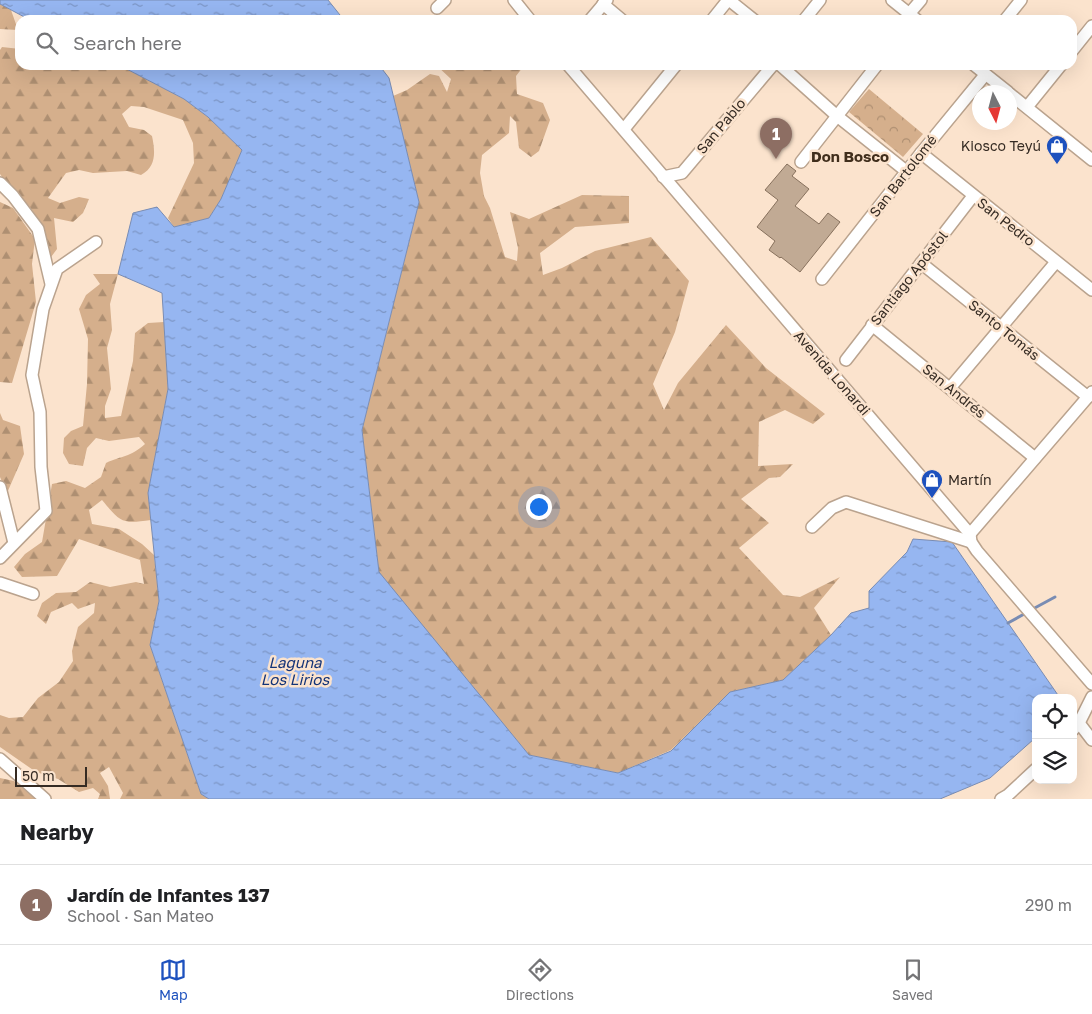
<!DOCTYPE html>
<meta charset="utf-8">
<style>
:root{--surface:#fff;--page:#f2f2f2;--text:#202124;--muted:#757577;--line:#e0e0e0;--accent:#1d51be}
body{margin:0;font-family:"Golos Text",sans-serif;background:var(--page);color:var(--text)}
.controls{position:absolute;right:15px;bottom:15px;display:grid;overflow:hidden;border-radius:10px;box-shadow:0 5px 20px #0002}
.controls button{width:45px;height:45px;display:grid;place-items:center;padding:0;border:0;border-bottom:1px solid var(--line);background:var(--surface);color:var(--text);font:25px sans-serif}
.compass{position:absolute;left:972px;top:85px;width:45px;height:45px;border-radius:50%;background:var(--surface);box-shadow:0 5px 20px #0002;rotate:174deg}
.scale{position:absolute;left:15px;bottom:12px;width:72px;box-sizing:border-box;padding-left:5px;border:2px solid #352b23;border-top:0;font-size:14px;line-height:18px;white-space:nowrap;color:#352b23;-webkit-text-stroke:4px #fbe3cd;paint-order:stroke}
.you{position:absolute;left:538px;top:506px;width:18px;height:18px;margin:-12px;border:4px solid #fff;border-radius:50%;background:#1a73e8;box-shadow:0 0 0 8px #1a73e833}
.badge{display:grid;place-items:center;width:32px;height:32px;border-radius:50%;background:var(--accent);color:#fff;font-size:16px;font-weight:700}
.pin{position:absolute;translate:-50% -41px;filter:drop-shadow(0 1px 2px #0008)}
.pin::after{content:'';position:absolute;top:26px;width:18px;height:15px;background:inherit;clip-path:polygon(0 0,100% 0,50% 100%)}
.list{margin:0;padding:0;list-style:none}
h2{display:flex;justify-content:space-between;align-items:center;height:65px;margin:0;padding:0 20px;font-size:21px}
h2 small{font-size:16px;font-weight:400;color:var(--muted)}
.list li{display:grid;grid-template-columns:32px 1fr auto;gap:15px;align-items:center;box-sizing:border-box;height:80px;padding:0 20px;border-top:1px solid var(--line)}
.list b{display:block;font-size:19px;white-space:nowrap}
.list p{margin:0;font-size:16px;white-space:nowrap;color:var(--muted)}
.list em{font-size:16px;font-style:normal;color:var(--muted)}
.icon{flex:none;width:28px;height:28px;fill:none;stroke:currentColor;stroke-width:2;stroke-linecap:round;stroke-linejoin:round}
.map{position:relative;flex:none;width:1092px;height:799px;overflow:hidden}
.search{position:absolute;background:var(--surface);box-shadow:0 5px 20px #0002;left:15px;right:15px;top:15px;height:55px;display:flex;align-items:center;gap:12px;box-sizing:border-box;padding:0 18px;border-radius:15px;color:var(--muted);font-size:19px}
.sheet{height:145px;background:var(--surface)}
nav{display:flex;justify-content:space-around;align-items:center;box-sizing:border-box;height:70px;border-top:1px solid var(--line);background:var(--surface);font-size:14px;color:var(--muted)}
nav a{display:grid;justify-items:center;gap:2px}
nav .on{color:var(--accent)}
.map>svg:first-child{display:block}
</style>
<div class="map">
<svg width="1092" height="799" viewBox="0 0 1092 799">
<defs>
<pattern id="forest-firs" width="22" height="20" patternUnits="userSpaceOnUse" patternTransform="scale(1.25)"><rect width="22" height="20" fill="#d5af8c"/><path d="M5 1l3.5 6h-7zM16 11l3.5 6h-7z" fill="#ae8f72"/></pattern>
<pattern id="park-crowns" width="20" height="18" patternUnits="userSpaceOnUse" patternTransform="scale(1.25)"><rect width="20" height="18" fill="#d5af8c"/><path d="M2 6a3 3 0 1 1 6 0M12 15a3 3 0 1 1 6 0" fill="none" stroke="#ae8f72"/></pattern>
<pattern id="water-ripples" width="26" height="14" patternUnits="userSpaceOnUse" patternTransform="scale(1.25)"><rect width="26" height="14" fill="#96b6f1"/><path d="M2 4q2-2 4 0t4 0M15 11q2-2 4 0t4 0" fill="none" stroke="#7b94c3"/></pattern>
</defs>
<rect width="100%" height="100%" fill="#fbe3cd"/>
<g fill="url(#forest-firs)">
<polygon points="0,4 11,10 18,30 0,29"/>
<path d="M2 47 20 49V65H119L184 99 208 117 242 150 221 199 209 218 174 227 168 218 194 163 193 143 183 120 144 107 131 106 122 114 129 127 144 130 152 136C155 151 157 166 141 175L127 171 93 173 79 170 66 173 48 198 60 203 79 197 89 199 83 213 73 222 54 218 57 249 51 257C47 240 42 224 32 210 22 197 9 188 0 174V50Z"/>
<polygon points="436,65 521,65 523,67 516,76 517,94 543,103 550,120 539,151 531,157 519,148 516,122 510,116 509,133 482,155 480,173 484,196 490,208 505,257 517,261 518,248 510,212 529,219 582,195 629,196 629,223 575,227 540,253 543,275 562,268 595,251 651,237 689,281 675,332 653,384 664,410 678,383 726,325 766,368 825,414 813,424 785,410 759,422 758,466 793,464 780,477 769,478 741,499 769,523 739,548 783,595 800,597 840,577 814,608 831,635 783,680 730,692 671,750 618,773 529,755 379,573 362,430 419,202 393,96 407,90 430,74 439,76 447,92 451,79"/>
<polygon points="0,202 13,208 35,239 32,264 36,302 12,383 0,382"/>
<path d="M93 274H118L110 304 112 330 107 348 111 389 105 406V418L121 416 133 361 135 333 148 323 164 322 168 389 148 493 151 520C122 524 121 523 102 500L89 510 92 524 119 529 142 544 154 555 159 601 150 645 201 794 209 799H120L123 793 109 767 100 773 108 786 110 799H98L100 794 93 788 79 792 58 779 36 772 0 747V715L9 718 23 717 38 698 59 682 73 661 72 651 78 627 94 613 95 603 78 609 72 603 51 612 46 624 37 616 42 603 56 593 76 592 90 582 110 587 136 582 144 584 140 560 79 539 57 576 22 577 14 567 25 554 42 542 52 484 66 481 85 488 101 477 106 463C123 455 129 458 145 444L139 437 109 441 96 438 87 448 83 466 69 464 63 453 64 438 71 431 83 426 87 384 88 339 79 309 86 295 100 284Z"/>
<polygon points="0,413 3,420 20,426 24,454 7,493 0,477"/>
<polygon points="0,778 14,781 36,799 0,799"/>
</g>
<polygon fill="url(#park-crowns)" points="869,89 923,134 903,157 849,112"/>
<g fill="url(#water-ripples)" stroke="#798cb3">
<polygon points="0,0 328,0 344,20 30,20 0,4"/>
<polygon points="119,65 379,65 389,78 419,202 362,430 379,572 529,755 618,773 671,751 730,692 783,680 831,635 851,613 869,608 869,591 907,552 913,539 952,542 1060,698 1036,698 1036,737 1034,739 990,778 940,799 209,799 201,794 150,645 159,601 148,493 168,389 162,293 118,274 133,213 157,207 174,227 209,218 221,199 242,150 208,117 184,99"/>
</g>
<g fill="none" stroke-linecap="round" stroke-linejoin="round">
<g stroke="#798cb3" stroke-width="3">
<polyline points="1031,610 1055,597"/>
<polyline points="1008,623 1026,613"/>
</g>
</g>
<polygon fill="#c1aa94" stroke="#87715d" points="787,164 796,171 792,176 809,189 795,206 819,224 828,213 840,222 800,272 781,257 780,258 769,250 775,241 757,227 778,200 765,190"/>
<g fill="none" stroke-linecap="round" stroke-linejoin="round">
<g stroke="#baa38e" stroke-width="14">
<g id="minor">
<polyline points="514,0 530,20"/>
<polyline points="729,0 754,20"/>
<polyline points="892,0 917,20"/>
<polyline points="603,4 622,20"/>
<polyline points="437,8 445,0"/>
<polyline points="590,20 607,0"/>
<polyline points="712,20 728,0"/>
<polyline points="804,20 820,0"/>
<polyline points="908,20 909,14 921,0"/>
<polyline points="1005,20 1021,0"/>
<polyline points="1072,51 1092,26"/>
<polyline points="568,65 970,534 971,542 977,551 1092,684"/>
<polyline points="780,65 837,116 906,171"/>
<polyline points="974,65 1008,92"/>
<polyline points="1010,94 1092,160"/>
<polyline points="1027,107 1061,65"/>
<polyline points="624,129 676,65"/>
<polyline points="921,153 1092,290"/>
<polyline points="801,162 877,65"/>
<polyline points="663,177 682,173 773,65"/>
<polyline points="0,183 13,196 38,229 51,284"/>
<polyline points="921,263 1088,397"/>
<polyline points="822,279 921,153 985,75"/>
<polyline points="872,325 1035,458"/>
<polyline points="846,360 973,196"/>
<polyline points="950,388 1056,262"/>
<polyline points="0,487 14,543"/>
<polyline points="812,527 832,508 846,502 971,542"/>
<polyline points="970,534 1092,392"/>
<polyline points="0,558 46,511 41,467 40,412 32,375 43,309 57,269 96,242"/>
<polyline points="0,583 33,594"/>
<polyline points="1079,723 1092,740"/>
<polyline points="1073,730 1079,723 1092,697"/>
<polyline points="0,759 45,799"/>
<polyline points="1001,799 1008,795 1036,769"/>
</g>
</g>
<use href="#minor" stroke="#fff" stroke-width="11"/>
</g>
<defs>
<g id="shop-pin" transform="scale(1.125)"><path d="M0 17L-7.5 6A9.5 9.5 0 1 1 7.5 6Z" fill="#1d51be" stroke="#fbe3cd"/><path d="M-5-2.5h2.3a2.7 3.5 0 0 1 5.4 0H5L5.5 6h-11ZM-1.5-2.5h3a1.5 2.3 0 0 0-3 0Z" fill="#fff"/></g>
</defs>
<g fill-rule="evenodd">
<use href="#shop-pin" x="1057" y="146"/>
<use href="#shop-pin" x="932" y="480"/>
</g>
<g text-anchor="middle" stroke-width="5" stroke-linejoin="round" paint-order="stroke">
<g font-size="14" fill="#352b23" stroke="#fbe3cd">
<text transform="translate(721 126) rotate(-50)" y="5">San Pablo</text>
<text transform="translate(903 176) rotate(-52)" y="5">San Bartolomé</text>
<text transform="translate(1006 222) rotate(38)" y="5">San Pedro</text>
<text transform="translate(909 278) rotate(-52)" y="5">Santiago Apóstol</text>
<text transform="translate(1004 330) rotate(39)" y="5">Santo Tomás</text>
<text transform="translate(832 373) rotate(49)" y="5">Avenida Lonardi</text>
<text transform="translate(954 391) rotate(39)" y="5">San Andrés</text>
</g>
<g font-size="14" fill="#352b23" stroke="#fbe3cd" text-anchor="end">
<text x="1041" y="151">Kiosco Teyú</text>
<text x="948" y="485" text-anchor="start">Martín</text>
</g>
<g font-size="15" font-weight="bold" fill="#402e1c" stroke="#fbe3cd">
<text x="850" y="162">Don Bosco</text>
</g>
<g font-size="15" font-style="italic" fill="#133377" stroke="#fbe3cd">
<text x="295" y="668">Laguna<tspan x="295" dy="17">Los Lirios</tspan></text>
</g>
</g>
</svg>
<div class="controls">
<button><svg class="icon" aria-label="locate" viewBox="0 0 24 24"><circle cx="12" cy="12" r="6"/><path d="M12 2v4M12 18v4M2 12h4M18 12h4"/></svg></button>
<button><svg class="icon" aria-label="layers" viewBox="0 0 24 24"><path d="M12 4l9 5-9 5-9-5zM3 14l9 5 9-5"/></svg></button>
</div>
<svg class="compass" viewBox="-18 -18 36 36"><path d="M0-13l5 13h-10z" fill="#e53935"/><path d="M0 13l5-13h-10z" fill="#757577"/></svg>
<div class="scale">50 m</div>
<div class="you"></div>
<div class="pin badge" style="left:776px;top:159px;background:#8d6e63">1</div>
<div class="search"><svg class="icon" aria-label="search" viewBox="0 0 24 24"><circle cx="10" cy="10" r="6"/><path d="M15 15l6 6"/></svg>Search here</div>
</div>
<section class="sheet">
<h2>Nearby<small></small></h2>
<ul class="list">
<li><span class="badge" style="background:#8d6e63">1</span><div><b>Jardín de Infantes 137</b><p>School · San Mateo</p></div><em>290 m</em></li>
</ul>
</section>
<nav>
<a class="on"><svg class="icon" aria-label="map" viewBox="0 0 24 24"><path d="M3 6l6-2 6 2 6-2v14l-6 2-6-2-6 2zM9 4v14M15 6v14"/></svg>Map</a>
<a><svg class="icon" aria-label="directions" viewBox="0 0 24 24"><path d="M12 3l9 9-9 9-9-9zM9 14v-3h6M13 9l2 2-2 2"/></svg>Directions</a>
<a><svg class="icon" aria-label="saved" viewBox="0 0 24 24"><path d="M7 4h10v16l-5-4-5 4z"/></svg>Saved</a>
</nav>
